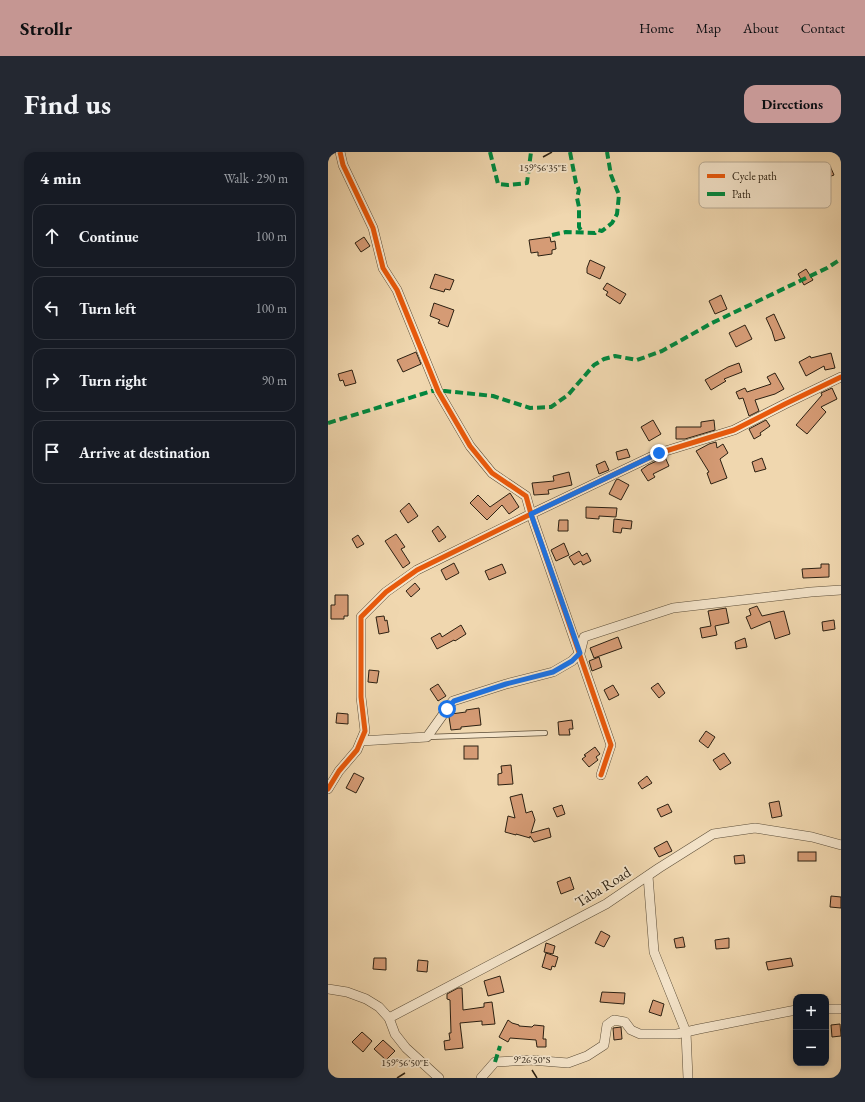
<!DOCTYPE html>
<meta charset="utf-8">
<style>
:root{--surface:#171b24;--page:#242831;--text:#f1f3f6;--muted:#9ea1a6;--line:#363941;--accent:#c59692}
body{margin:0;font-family:"EB Garamond",serif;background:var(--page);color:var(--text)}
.controls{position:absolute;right:12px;bottom:12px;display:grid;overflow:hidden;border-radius:8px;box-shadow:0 2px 6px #0003}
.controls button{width:36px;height:36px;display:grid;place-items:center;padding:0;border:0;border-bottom:1px solid var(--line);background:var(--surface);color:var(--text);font:20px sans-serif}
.stop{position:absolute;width:12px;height:12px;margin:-9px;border:3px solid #1a73e8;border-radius:50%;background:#fff}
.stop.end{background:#1a73e8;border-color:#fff;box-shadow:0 1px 4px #0008}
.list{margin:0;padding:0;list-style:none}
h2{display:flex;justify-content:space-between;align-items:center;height:52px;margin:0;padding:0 16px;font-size:17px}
h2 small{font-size:13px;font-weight:400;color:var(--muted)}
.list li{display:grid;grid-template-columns:26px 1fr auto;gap:12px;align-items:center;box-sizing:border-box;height:64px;margin:0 8px 8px;padding:0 8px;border:1px solid var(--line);border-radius:12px}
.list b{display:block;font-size:15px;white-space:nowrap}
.list em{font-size:13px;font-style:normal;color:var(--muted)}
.icon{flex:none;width:22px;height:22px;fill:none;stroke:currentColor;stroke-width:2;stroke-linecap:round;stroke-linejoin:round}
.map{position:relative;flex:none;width:513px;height:926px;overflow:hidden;border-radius:12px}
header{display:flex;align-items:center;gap:24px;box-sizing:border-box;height:56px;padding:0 20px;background:var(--accent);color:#111}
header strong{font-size:19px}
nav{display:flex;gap:22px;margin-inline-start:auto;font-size:14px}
.intro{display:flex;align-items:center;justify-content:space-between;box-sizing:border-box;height:96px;padding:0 24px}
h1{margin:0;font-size:28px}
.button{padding:10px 18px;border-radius:12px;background:var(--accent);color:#111;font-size:14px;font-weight:700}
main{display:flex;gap:24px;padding:0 24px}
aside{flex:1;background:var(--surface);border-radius:12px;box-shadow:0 2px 6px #0003}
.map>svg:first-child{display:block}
</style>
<header>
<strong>Strollr</strong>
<nav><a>Home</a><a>Map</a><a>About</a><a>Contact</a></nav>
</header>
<div class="intro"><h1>Find us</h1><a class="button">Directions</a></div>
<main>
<aside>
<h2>4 min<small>Walk · 290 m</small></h2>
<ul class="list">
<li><svg class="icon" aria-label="ahead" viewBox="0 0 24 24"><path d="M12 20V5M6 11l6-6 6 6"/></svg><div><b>Continue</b></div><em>100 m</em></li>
<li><svg class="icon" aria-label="left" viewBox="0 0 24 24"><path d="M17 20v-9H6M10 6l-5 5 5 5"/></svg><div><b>Turn left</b></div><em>100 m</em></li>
<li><svg class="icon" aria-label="right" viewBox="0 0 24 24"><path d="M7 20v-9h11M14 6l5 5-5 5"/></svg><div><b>Turn right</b></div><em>90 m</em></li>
<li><svg class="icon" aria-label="arrive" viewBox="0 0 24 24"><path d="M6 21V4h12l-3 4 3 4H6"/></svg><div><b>Arrive at destination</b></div></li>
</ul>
</aside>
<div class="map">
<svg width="513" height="926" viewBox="0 0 513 926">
<rect width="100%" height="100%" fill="#f0d7af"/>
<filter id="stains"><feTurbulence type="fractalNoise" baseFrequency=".005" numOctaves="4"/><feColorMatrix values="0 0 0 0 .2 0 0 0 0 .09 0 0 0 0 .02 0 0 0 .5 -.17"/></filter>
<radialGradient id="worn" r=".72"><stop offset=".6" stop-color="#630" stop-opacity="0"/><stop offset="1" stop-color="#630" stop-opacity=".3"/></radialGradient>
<g fill="#d59b75" stroke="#2b2012">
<polygon points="502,14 506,23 495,27 492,18"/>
<polygon points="36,85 42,94 33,100 27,91"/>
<polygon points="222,85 223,90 227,89 228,97 224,98 224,102 210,104 210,100 203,101 201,88"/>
<polygon points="262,108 277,115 272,127 259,121 259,116"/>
<polygon points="478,117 485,128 476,133 470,122"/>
<polygon points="107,122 126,128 122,138 117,137 116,140 102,136"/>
<polygon points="279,131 298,142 292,152 278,143 280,140 275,137"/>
<polygon points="393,143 399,157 387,162 381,149"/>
<polygon points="106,151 126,158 120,175 110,171 112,168 102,164"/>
<polygon points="446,162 457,186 447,189 444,179 438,166"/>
<polygon points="417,173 424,187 408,195 401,181"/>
<polygon points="88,200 93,212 75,220 69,208"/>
<polygon points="503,201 507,216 497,218 496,214 478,224 471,210 482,204 483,206"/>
<polygon points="411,211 414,220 396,227 398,229 383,238 377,228 400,215"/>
<polygon points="24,218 28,231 17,234 15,228 12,229 10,222"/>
<polygon points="447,221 456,237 447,242 427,248 431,259 421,264 415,246 411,247 408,240 417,236 419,240 443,232 439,225"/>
<polygon points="504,236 509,247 493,255 498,260 479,282 468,273 494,243 493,241"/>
<polygon points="325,268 333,282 321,289 313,275"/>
<polygon points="386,268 387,278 357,287 348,287 348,275 373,275 373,270"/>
<polygon points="438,268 442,274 432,281 433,283 426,287 421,277"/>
<polygon points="388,290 389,296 395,292 400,301 392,307 399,326 383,332 379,321 381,320 368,299 381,292"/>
<polygon points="299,297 302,305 290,308 288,300"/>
<polygon points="337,305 341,314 325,322 327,325 320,329 313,318 320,313"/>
<polygon points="434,306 438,317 427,320 424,310"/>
<polygon points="277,309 281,318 271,322 268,313"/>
<polygon points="241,320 244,333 220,338 221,342 206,343 204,331 226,329 225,324"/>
<polygon points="290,327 301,333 293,348 281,342 288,328"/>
<polygon points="182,341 191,355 181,362 174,353 159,368 142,351 150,343 162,355"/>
<polygon points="81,351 90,364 80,371 72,359"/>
<polygon points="258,355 289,356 288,365 271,364 271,367 258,366"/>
<polygon points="286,367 304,369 303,377 294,376 293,381 285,380"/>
<polygon points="231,368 240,368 240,379 230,379"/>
<polygon points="110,374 118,385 111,390 104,379"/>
<polygon points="68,382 77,395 73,397 82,411 75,416 57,389"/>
<polygon points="30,383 36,392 29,396 24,387"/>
<polygon points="236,391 241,403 228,409 223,398"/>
<polygon points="251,399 254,404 259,401 263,409 255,413 253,409 246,413 241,405"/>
<polygon points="126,411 131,421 118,428 113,418"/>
<polygon points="174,412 178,421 161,428 157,419"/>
<polygon points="493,412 501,412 501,425 475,426 474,417 493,416"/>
<polygon points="87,431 92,437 83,445 78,439"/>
<polygon points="7,443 20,443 20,464 16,464 16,467 3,467 3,453 7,453"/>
<polygon points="429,454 434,464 456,459 462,482 447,487 442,469 423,477 418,465 423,463 421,457"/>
<polygon points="398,456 401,471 387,474 389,483 374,486 372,476 383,474 380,459"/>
<polygon points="56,464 57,469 59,468 61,480 51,482 48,465"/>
<polygon points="506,468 507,477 495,479 494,470"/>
<polygon points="133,473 138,482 127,489 126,488 109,497 103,486 112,481 114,485"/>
<polygon points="290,485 294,496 266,506 262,496"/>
<polygon points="417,486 419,495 408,497 407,490"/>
<polygon points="271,505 274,515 264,519 261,509"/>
<polygon points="41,518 51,519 49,531 40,530"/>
<polygon points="330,531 337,541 331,546 323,536"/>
<polygon points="110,532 118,544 110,549 102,537"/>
<polygon points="285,533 291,543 281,548 276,538"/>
<polygon points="151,556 153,573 133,575 133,577 123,578 121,565 123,562 138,560 138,558"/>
<polygon points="9,561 20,562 20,572 8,571"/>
<polygon points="244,568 245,577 241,577 242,583 231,583 230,570"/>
<polygon points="378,579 387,585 380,596 371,589"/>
<rect x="136" y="594" width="14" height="13"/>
<polygon points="267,595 272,602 268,605 270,608 261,615 254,607 258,604 256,603"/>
<polygon points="396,601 403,611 392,618 385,608"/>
<polygon points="183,613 185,632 170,633 170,622 174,621 173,614"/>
<polygon points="26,621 36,626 28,641 18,636"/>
<polygon points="319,624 324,631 314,637 310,631"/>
<polygon points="194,642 198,661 204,659 207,668 203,681 221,676 223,685 206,690 202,684 202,686 188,682 188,683 177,680 180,664 187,666 182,645"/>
<polygon points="451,649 454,664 444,666 441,651"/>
<polygon points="340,652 344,660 333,665 329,657"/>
<polygon points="234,653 237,662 229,665 225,656"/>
<polygon points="339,689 344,699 331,705 326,696"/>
<rect x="470" y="700" width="18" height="9"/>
<polygon points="416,703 417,711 407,712 406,704"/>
<polygon points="242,725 246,737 233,742 229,730"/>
<polygon points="503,744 513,745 513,756 502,755"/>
<polygon points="273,779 282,784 276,795 267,791"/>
<polygon points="355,785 357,795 348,796 346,787"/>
<polygon points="401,786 401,796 388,797 387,788"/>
<polygon points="218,791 227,794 225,802 216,800"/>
<polygon points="218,801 230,805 227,815 224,814 223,818 214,815"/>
<polygon points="46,806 58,806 58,818 45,817"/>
<polygon points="463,806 465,814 440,818 438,810"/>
<polygon points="90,808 100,809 99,820 89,819"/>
<polygon points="172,824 176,840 160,844 156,829"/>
<polygon points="130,836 134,836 135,858 156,855 156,851 164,850 167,872 154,873 154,869 132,871 135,896 117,898 116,889 122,888 121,881 123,881 122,848 119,847 119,842"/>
<polygon points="274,840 297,841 296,852 272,850"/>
<polygon points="325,848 336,852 333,864 321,860"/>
<polygon points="180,868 184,871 191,873 191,874 204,875 206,873 216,874 215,887 218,887 218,895 209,895 208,888 182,886 180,890 171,885"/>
<polygon points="512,872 513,884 504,885 503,873"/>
<polygon points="293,875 294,887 286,888 285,876"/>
<polygon points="34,880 44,889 35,900 24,890"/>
<polygon points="55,888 67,899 58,908 46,897"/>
</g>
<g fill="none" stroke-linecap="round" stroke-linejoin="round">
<g stroke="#5c4e39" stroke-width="6">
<polyline id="lane" points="99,585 217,581"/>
</g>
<g stroke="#5c4e39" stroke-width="10">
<g id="street">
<polyline points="12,0 15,13 45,76 55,116 69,138 110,239 142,294 164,321 198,344 203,362 283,593 273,623"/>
<polyline points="33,589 99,585 119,557 125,549 178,532 225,520 244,509 252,501 256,485 345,456 483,440 513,438"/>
<polyline points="0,637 11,619 29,598 37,579 33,545 33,465 58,440 89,418 203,362 331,301 406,278 457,252 513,225"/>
<polyline points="320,724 326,800 358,880 360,926"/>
<polyline points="0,837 19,840 38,847 51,855 61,866 67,882 78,896 111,926"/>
<polyline points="498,857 513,857"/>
<polyline points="61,866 278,752 331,716 385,682 427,676 484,685 513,693"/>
<polyline points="153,926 167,910 202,908 240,911 259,904 276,893 279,873 286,868 297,870 303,878 312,882 349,882 371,877 468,858"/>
</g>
</g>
<use href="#lane" stroke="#f5e5cb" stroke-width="4.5"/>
<use href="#street" stroke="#f5e5cb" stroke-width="9"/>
<g stroke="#00873e" stroke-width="4" stroke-dasharray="8 4" stroke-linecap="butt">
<polyline points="162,0 170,32 180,33 199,31 203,0"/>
<polyline points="242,0 248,31 251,38 249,46 251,55 251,75 254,80"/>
<polyline points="224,83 238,80 267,81 270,78 274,79 284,71 289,62 291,43 283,23 279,0"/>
<polyline points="0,271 104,239 117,239 165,244 202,256 223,255 240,243 266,213 276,207 287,204 309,208 334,199 384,171 499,116 513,107"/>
<polyline points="167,910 172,894"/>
</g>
<g stroke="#f5e5cb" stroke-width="8">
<g id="cycleway">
<polyline points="12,0 15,13 45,76 55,116 69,138 110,239 142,294 164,321 198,344 203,362 283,593 273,623"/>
<polyline points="0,637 11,619 29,598 37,579 33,545 33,465 58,440 89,418 203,362 331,301 406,278 457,252 513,225"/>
</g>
</g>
<use href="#cycleway" stroke="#e8590c" stroke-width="5"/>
</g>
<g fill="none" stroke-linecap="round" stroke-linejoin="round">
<polyline stroke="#1a73e8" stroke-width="5" points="119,557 126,549 178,532 225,520 244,509 252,501 203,362 331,301"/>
</g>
<path fill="none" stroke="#2b2012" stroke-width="1.5" d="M215 5 224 0M204 918 209 926M69 926 77 921"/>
<g text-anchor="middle" stroke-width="3.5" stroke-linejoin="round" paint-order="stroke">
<g font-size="15" fill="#2b2012" stroke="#f5e5cb">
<text transform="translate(275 735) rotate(-32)" y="5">Taba Road</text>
</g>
</g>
<rect x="371" y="10" width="132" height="46" rx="6" fill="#f5e5cb" stroke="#b8aa94" stroke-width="1"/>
<rect x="379" y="22" width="18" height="4" fill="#e8590c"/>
<rect x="379" y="40" width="18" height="4" fill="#00873e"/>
<g font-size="11" fill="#2b2012">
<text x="404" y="28">Cycle path</text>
<text x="404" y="46">Path</text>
</g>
<g font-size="10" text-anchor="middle" fill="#2b2012" stroke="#f5e5cb" stroke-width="3.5" stroke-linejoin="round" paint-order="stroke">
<text x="215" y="19">159°56'35"E</text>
<text x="204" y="911">9°26'50"S</text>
<text x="77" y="914">159°56'50"E</text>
</g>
<rect width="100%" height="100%" filter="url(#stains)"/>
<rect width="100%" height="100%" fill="url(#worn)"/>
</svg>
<div class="controls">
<button>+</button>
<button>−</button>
</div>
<div class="stop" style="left:119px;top:557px"></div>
<div class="stop end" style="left:331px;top:301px"></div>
</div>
</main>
